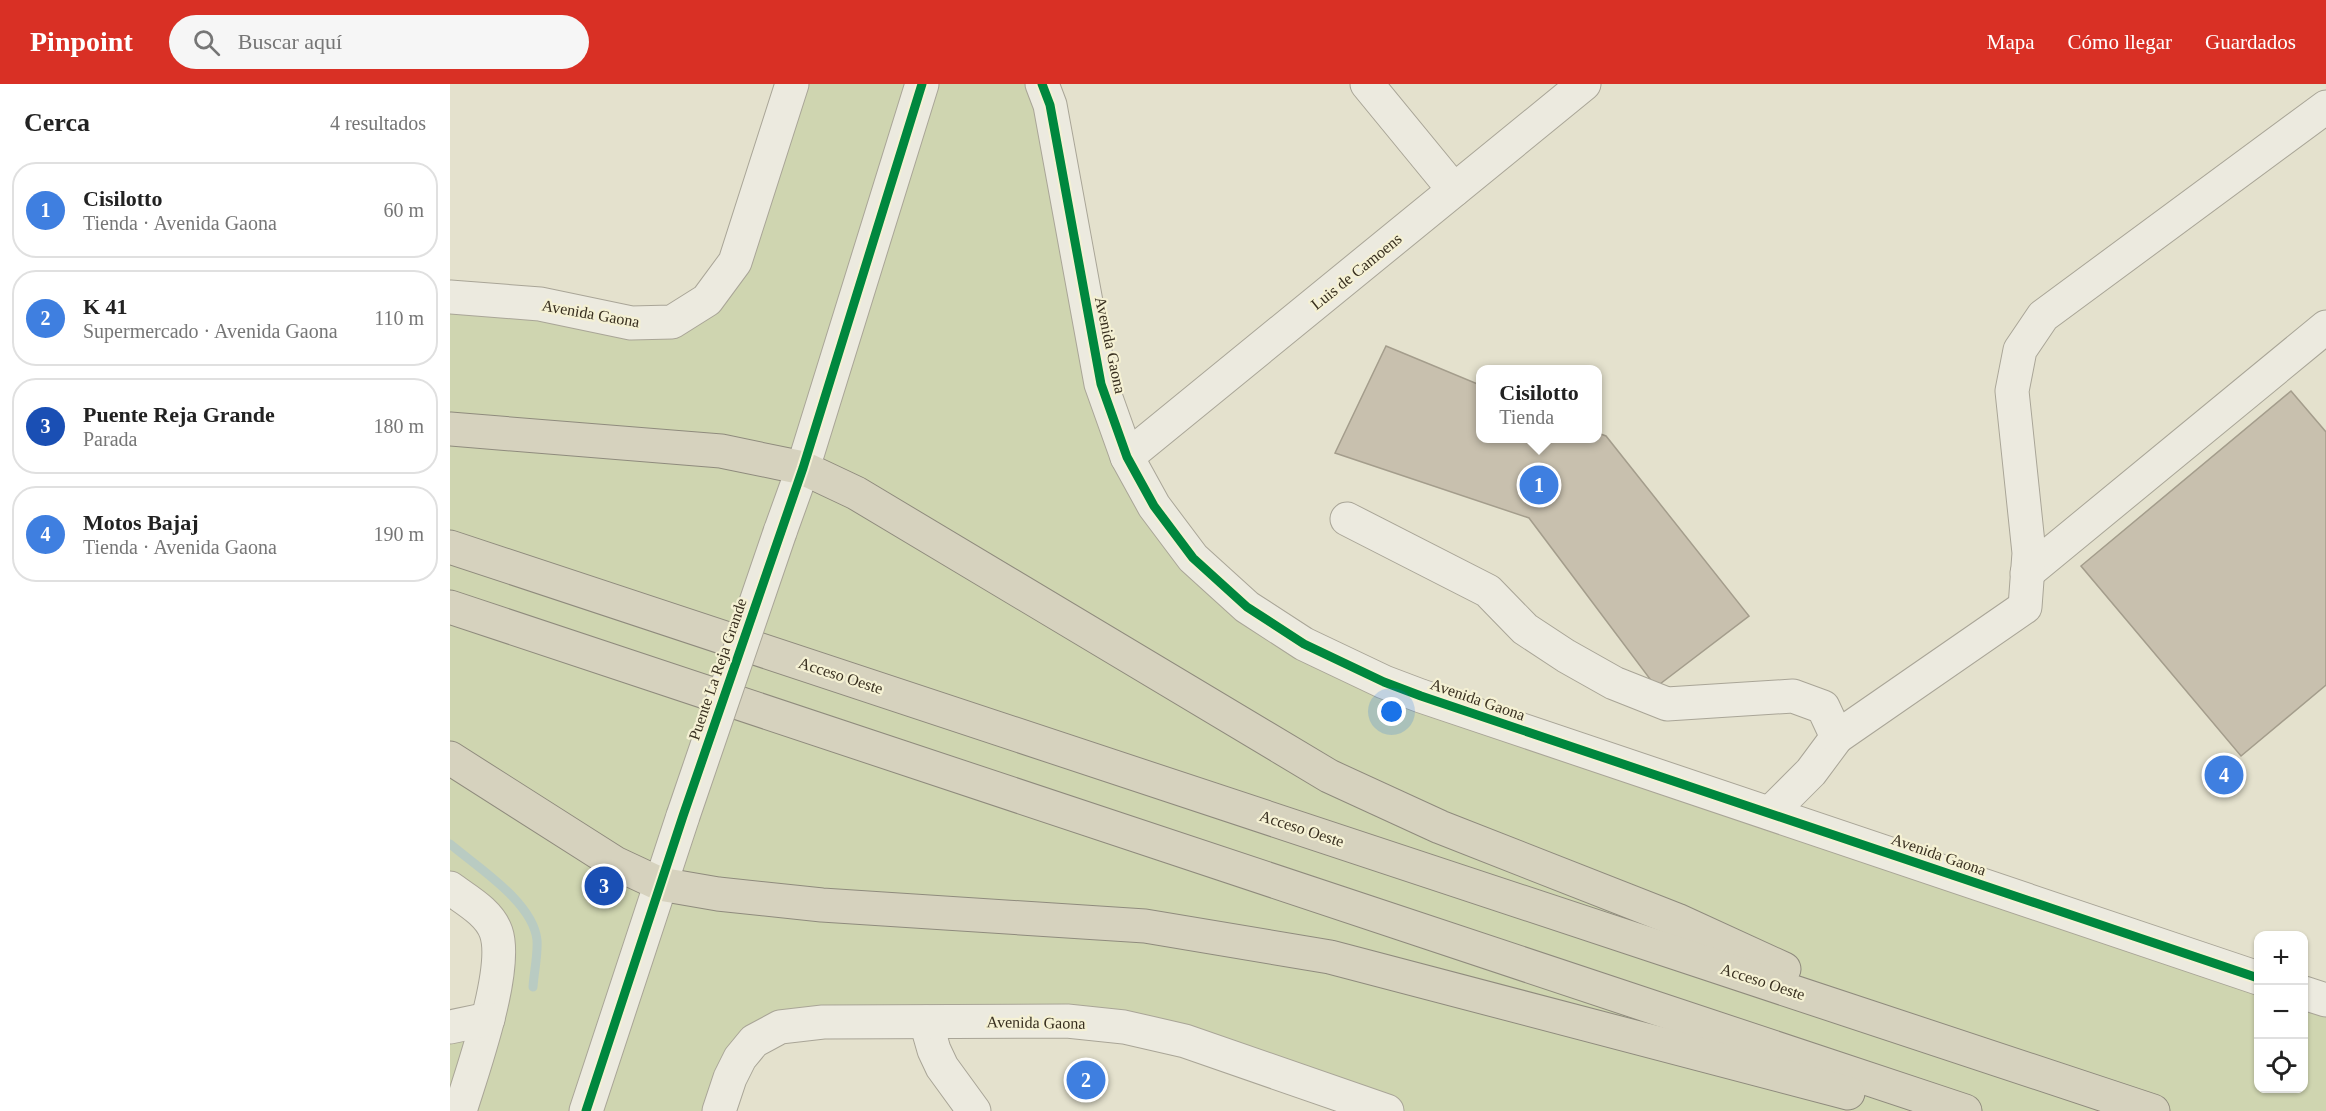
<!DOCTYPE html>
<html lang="es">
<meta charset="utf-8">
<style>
:root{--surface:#fff;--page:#f6f6f6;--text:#222;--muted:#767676;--line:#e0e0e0;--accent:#d93025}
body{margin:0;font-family:"Times New Roman",serif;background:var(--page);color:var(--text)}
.controls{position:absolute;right:18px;bottom:18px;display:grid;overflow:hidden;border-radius:12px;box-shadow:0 2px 4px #0004}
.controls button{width:54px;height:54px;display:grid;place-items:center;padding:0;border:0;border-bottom:2px solid var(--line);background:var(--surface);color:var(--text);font:30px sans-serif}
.you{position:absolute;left:942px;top:628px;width:21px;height:21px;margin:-15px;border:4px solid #fff;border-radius:50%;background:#1a73e8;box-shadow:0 0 0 9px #1a73e833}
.badge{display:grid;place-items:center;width:39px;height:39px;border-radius:50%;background:var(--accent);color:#fff;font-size:20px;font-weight:700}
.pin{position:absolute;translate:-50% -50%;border:3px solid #fff;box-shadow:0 2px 6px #0006}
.popup{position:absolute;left:1026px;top:281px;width:126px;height:78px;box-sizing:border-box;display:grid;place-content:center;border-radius:12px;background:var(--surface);filter:drop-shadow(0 2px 4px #0005);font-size:20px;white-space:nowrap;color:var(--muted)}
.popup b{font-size:22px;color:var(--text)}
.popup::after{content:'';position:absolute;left:50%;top:100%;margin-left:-12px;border:12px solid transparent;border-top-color:var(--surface)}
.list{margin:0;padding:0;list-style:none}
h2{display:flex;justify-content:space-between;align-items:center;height:78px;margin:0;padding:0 24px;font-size:26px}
h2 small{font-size:20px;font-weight:400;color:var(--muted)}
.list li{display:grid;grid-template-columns:39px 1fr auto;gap:18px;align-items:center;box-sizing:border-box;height:96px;margin:0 12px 12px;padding:0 12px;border:2px solid var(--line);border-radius:24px}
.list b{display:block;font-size:22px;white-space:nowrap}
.list p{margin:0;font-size:20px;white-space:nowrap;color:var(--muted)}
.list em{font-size:20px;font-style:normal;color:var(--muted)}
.icon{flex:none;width:33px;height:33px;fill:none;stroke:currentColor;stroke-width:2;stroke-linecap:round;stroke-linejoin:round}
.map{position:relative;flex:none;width:1876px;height:1027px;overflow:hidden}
header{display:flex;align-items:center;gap:36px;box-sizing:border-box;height:84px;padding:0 30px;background:var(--accent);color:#fff}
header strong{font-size:28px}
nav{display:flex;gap:33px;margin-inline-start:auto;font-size:21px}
.search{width:420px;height:54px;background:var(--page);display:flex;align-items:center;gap:15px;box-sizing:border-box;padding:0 21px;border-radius:33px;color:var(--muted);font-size:22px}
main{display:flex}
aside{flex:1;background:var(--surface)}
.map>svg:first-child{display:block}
</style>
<header>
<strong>Pinpoint</strong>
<div class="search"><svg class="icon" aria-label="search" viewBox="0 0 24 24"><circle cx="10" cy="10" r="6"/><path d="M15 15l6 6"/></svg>Buscar aquí</div>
<nav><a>Mapa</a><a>Cómo llegar</a><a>Guardados</a></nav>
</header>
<main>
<aside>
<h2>Cerca<small>4 resultados</small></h2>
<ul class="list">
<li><span class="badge" style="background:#3f7fe0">1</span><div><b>Cisilotto</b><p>Tienda · Avenida Gaona</p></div><em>60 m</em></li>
<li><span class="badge" style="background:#3f7fe0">2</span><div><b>K 41</b><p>Supermercado · Avenida Gaona</p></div><em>110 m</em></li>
<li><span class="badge" style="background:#1a4fb4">3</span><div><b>Puente Reja Grande</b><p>Parada</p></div><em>180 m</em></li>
<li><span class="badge" style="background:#3f7fe0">4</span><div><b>Motos Bajaj</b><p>Tienda · Avenida Gaona</p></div><em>190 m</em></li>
</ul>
</aside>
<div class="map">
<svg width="1876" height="1027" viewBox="0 0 1876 1027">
<rect width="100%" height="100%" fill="#e4e1cd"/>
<polygon fill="#cfd5b0" points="342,0 592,0 651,300 704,422 854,560 1808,894 1808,1004 1854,1004 1854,909 1876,916 1876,1027 937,1027 735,957 330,943 269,1027 0,1027 0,943 38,934 49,870 0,804 0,213 181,239 257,216"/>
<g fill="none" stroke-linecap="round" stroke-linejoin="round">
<path stroke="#b9cbc2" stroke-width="9" d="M0 760C27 783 83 818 87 856 88 871 84 888 83 903"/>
</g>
<g fill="#c8c0ae" stroke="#a49d8c" stroke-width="1.5">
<polygon points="936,262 1030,301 1030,354 1148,354 1148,349 1156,352 1299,532 1206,603 1079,434 885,369"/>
<polygon points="1841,307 1876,348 1876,601 1791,672 1631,482"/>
</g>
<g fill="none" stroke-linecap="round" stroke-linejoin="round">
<g stroke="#a9a597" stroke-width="35">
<g id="minor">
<polyline points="592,0 600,21 651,300 677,373 704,422 743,474 797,523 854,560 934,598 971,612 1808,894"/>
<polyline points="917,0 1004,106"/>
<polyline points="0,213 90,220 181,239 222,238 257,216 285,178 342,0"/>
<polyline points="677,373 1134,0"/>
<polyline points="897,435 1038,507 1075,545 1116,572 1164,599 1217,620 1343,612 1373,623 1387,653 1361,688 1320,729"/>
<polyline points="330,448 353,384 472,0"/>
<polyline points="1577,489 1876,243"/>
<polyline points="1387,653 1575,523 1579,469 1562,307 1570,266 1593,232 1876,23"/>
<path d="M0 804C16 816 39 828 46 848 59 885 22 988 10 1027"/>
<polyline points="1854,909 1876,916"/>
<polyline points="476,938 484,966 492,983 524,1027"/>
<polyline points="0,943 38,935"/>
<polyline points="136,1027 233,732"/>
<polyline points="269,1027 280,994 290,974 304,957 330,943 373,938 617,937 674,943 735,957 937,1027"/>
</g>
</g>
<g stroke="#8f8b7d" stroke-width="35">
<g id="highway">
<polyline points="0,345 271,367 353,384 406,409 879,692 990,743 1227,836 1334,885"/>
<polyline points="0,463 1703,1027"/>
<polyline points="0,523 1515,1027"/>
<polyline points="0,674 165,779 210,800 268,810 372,821 695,842 880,873 1398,1009"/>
</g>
</g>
<use href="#minor" stroke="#eceadf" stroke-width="33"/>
<use href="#highway" stroke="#d6d2be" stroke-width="33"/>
<g stroke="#a9a597" stroke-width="35" stroke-linecap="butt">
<polyline id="minor-bridge" points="233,732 330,448"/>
</g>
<use href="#minor-bridge" stroke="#eceadf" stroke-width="33"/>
<g stroke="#f5f1d4" stroke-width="13">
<g id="cycleway">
<polyline points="592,0 600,21 651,300 677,373 704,422 743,474 797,523 854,560 934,598 971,612 1808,894"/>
<polyline points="136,1027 233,732 353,384 472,0"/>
</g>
</g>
<use href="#cycleway" stroke="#00873e" stroke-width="9"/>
</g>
<g text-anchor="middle" stroke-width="4.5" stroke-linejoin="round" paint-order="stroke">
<g font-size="16" fill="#382f1f" stroke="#f5f1d4">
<text transform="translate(906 187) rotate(-39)" y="6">Luis de Camoens</text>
<text transform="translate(141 229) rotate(10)" y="6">Avenida Gaona</text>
<text transform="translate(661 261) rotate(78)" y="6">Avenida Gaona</text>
<text transform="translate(267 585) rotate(-71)" y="6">Puente La Reja Grande</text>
<text transform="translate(391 591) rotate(18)" y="6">Acceso Oeste</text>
<text transform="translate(1028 615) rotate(19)" y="6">Avenida Gaona</text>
<text transform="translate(852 744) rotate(18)" y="6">Acceso Oeste</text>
<text transform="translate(1489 770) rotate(19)" y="6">Avenida Gaona</text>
<text transform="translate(1313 897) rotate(18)" y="6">Acceso Oeste</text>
<text transform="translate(586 938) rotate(1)" y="6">Avenida Gaona</text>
</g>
</g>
</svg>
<div class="controls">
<button>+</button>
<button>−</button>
<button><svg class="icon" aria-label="locate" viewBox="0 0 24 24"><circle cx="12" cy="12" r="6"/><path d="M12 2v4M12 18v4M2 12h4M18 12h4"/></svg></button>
</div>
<div class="you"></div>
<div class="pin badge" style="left:1089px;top:401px;background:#3f7fe0">1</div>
<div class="popup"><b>Cisilotto</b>Tienda</div>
<div class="pin badge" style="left:636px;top:996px;background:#3f7fe0">2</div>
<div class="pin badge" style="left:154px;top:802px;background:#1a4fb4">3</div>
<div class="pin badge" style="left:1774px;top:691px;background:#3f7fe0">4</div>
</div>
</main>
